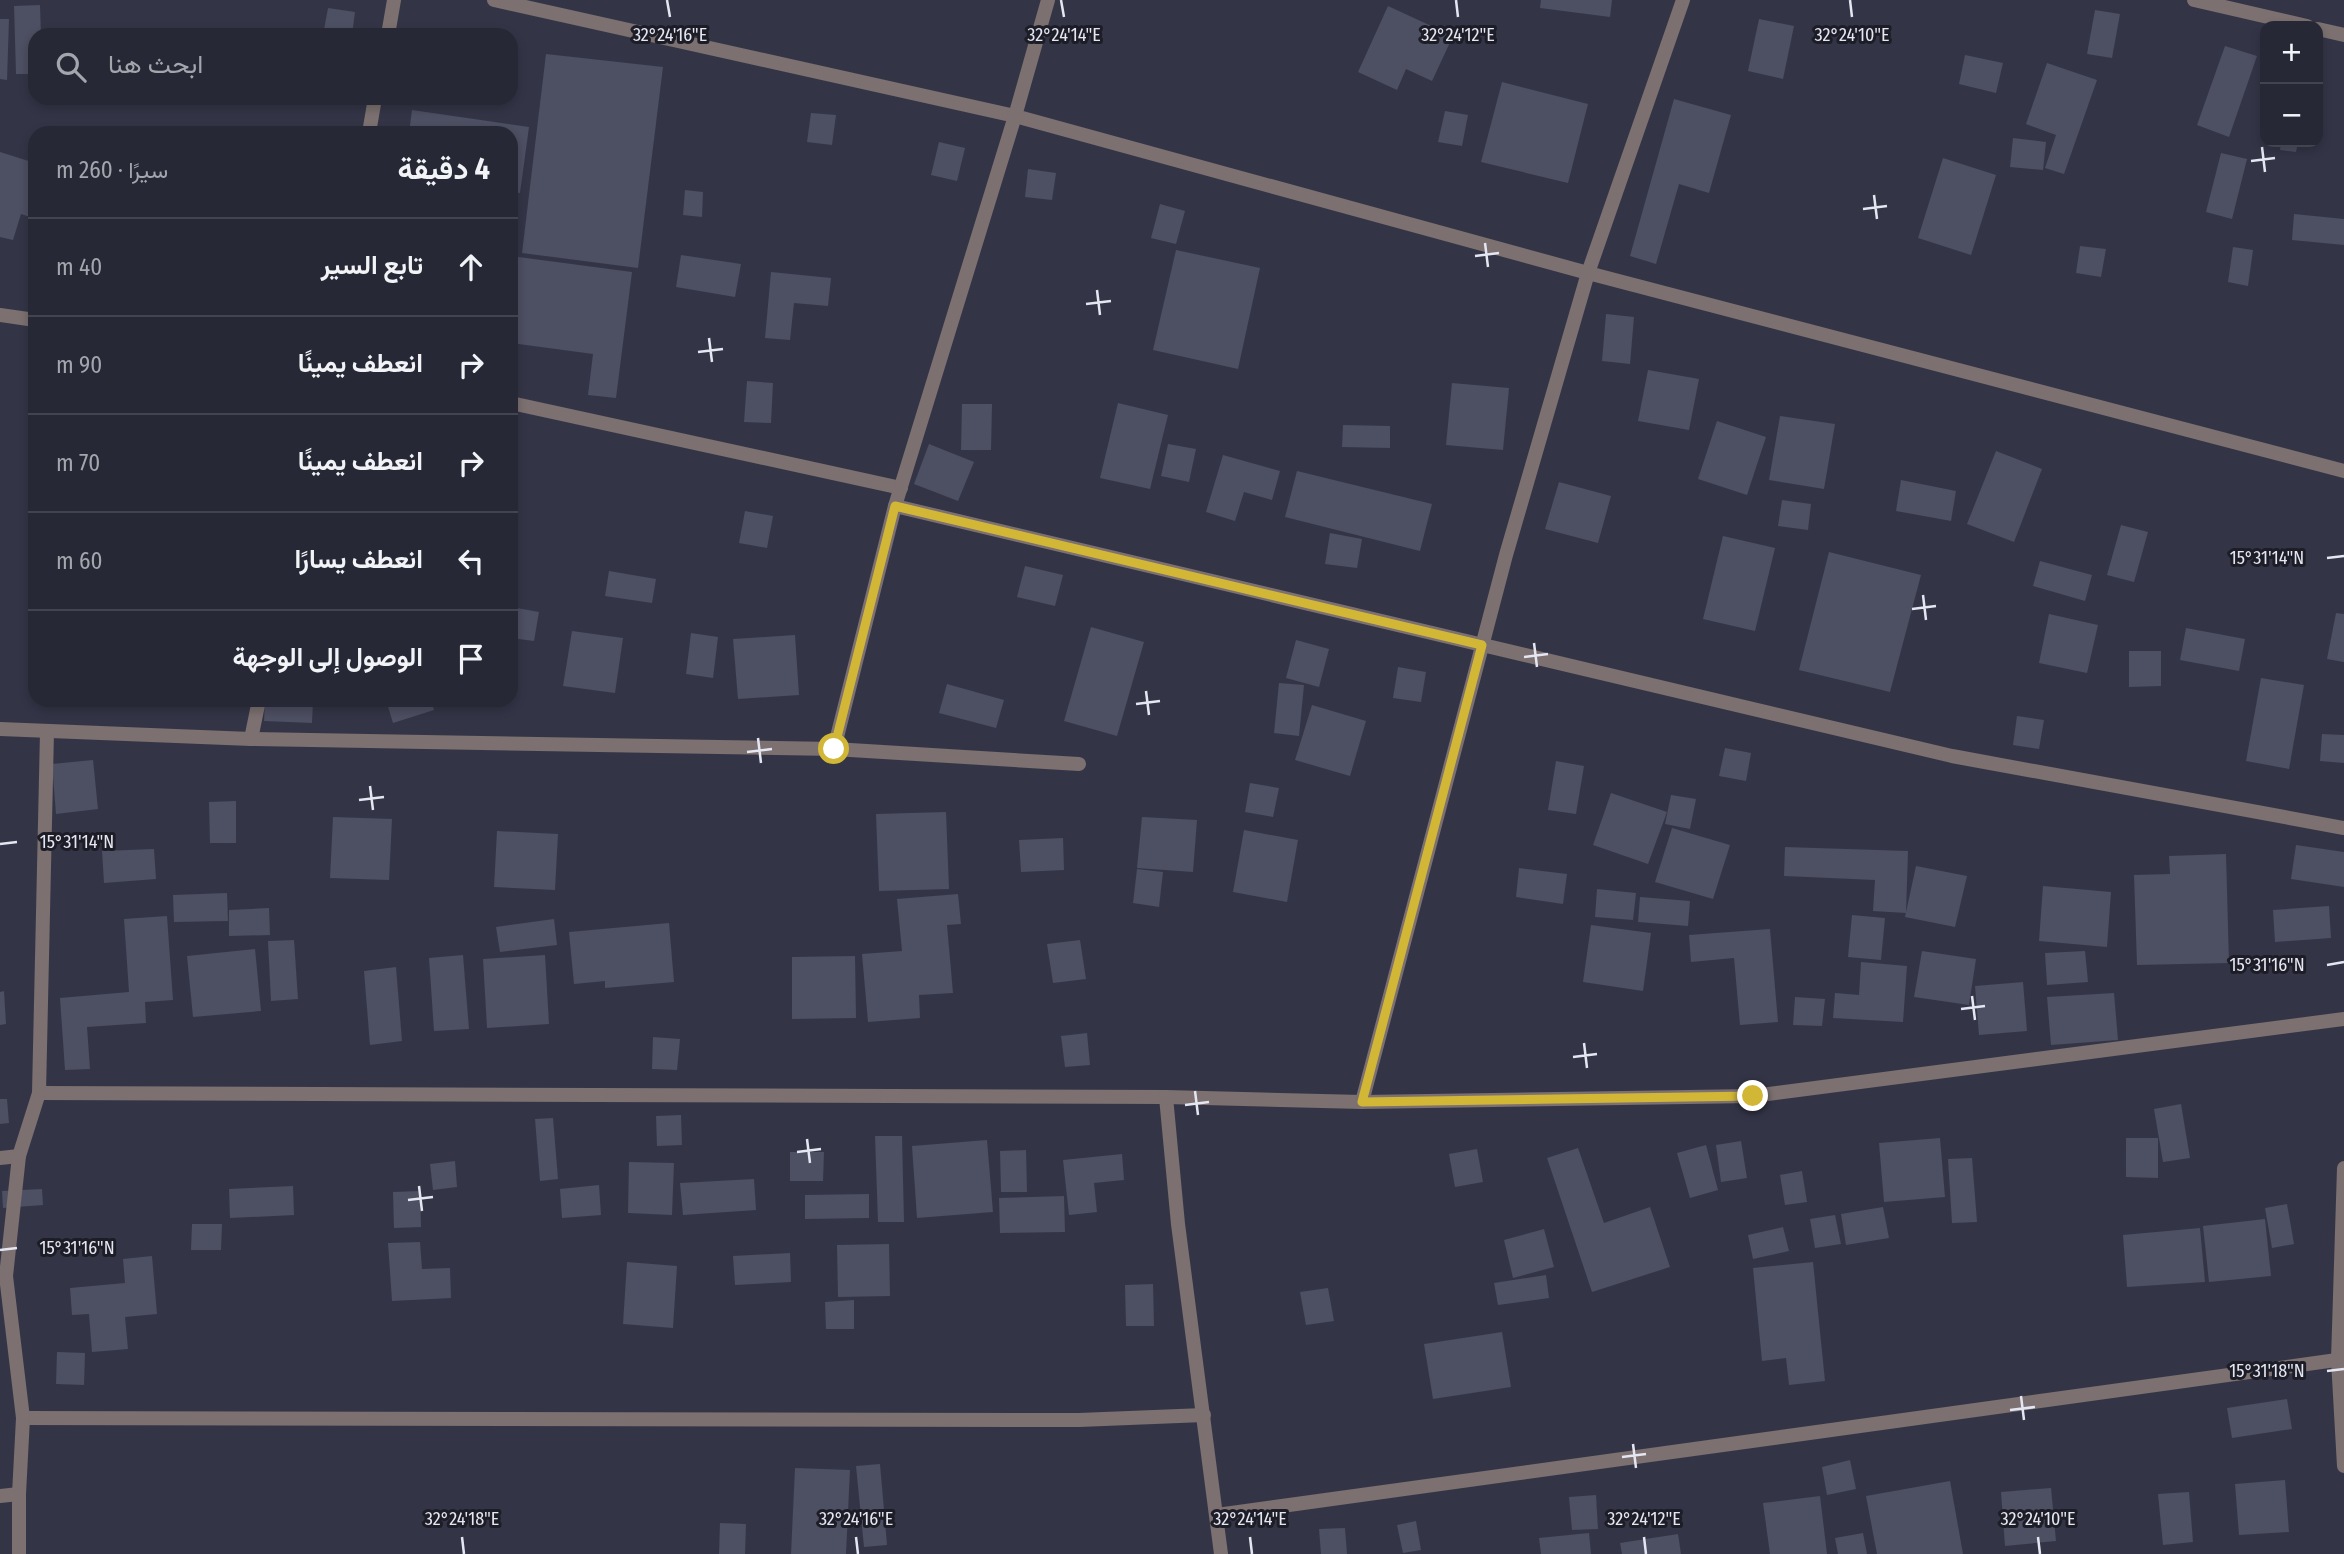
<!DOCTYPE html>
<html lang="ar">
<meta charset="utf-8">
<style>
:root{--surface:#262835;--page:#323441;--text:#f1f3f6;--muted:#a4a6ad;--line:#424450}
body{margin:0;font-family:"Fira Sans Condensed",Vazirmatn,sans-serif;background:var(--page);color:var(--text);direction:rtl}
.controls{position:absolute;right:21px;top:21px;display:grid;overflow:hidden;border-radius:14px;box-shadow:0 4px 10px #0003}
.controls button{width:63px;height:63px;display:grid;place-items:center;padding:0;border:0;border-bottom:2px solid var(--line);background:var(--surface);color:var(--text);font:35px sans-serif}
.stop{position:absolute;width:21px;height:21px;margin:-16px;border:5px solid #d2b736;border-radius:50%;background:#fff}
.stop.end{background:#d2b736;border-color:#fff;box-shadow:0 2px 7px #0008}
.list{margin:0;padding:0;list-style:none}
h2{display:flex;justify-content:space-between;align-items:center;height:91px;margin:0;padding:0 28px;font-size:30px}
h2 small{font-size:23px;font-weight:400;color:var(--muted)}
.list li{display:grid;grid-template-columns:46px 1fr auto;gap:21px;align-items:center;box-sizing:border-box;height:98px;padding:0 28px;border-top:2px solid var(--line)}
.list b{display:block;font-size:26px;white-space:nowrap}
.list em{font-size:23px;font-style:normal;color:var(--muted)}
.icon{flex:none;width:38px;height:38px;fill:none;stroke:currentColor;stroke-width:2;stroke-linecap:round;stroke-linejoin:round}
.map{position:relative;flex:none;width:2344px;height:1554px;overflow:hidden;direction:ltr}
.search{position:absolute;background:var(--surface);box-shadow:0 4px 10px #0003;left:28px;top:28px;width:490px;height:77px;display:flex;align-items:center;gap:18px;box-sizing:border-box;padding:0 24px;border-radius:21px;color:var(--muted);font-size:26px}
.panel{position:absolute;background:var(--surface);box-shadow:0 4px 10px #0003;left:28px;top:126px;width:490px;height:581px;border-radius:21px;direction:rtl}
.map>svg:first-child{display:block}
</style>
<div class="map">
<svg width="2344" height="1554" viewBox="0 0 2344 1554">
<rect width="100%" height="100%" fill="#333547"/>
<g fill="#4d4f62">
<polygon points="1541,0 1612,0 1610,17 1540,8"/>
<polygon points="40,5 41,35 35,35 35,74 16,74 14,6"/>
<polygon points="1388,6 1453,36 1432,81 1406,69 1397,90 1358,72"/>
<polygon points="328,8 355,12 352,35 323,35"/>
<polygon points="2095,10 2120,14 2112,58 2087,54"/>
<polygon points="0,19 9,19 7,80 0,79"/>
<polygon points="1759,19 1794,26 1783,79 1748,71"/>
<polygon points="2225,46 2257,56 2229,137 2197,125"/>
<polygon points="546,54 663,67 638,268 522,253"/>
<polygon points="1965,55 2003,63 1996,93 1959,84"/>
<polygon points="2047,63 2097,80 2064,174 2045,168 2056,135 2026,124"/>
<polygon points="1502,82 1588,104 1568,183 1481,162"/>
<polygon points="1674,99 1731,115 1709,193 1679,184 1656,264 1630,256"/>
<polygon points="412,110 529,127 520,193 511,192 511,133 409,133"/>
<polygon points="1445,111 1468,115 1462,146 1438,142"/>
<polygon points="811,113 836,115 832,145 807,142"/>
<polygon points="2013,138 2046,142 2043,170 2010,167"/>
<polygon points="939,142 965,148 957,181 931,175"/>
<polygon points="2281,142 2298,142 2296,152 2280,150"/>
<polygon points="0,152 35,163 35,210 33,218 21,214 13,240 0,237"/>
<polygon points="2221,153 2247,159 2232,219 2206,212"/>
<polygon points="1943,158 1996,175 1971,255 1918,238"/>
<polygon points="1028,169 1056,173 1052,200 1025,197"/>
<polygon points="685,190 703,192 702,217 683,215"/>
<polygon points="1160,204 1185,211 1176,244 1151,238"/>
<polygon points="2294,214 2344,219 2344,245 2292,240"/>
<polygon points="2080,246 2106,249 2101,277 2076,273"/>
<polygon points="2233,247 2253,250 2248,286 2228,282"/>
<polygon points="1176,250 1260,268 1238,369 1153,350"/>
<polygon points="681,255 741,264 735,297 676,287"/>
<polygon points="511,256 632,272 616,398 588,395 593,354 511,343"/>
<polygon points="771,272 831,278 828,306 794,303 790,340 765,338"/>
<polygon points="1606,314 1634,317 1630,364 1602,361"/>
<polygon points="1648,370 1699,379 1689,430 1638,421"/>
<polygon points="747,381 773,383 771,423 744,422"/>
<polygon points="1452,383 1509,388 1503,450 1446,445"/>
<polygon points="1118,403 1168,415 1150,489 1100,478"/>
<polygon points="962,404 992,404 991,450 961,450"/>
<polygon points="1780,416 1835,424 1824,489 1769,480"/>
<polygon points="1717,421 1766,437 1747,495 1698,479"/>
<polygon points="1343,425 1390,426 1390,448 1342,447"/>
<polygon points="929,444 974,462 958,501 914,484"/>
<polygon points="1168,444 1196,449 1189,482 1161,476"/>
<polygon points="1996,451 2042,469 2014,542 1967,524"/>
<polygon points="1223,455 1280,471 1272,500 1244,492 1235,521 1206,512"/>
<polygon points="1297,471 1432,504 1420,551 1285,517"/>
<polygon points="1901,480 1956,491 1951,521 1896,511"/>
<polygon points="1559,482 1611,496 1598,543 1545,529"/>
<polygon points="1782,500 1811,504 1808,530 1778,526"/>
<polygon points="745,511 773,516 767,548 739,543"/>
<polygon points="2121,525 2148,532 2134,582 2107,575"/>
<polygon points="1330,533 1362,539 1357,568 1325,564"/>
<polygon points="1723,536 1775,548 1755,631 1703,619"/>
<polygon points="1829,552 1921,575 1890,692 1799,670"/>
<polygon points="2040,561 2092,575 2085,601 2033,586"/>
<polygon points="1025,566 1063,575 1055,606 1017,597"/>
<polygon points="609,571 656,579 652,603 605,596"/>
<polygon points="511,607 539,612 534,641 511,638"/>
<polygon points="2336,613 2344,614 2344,662 2327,659"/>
<polygon points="2049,614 2098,625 2087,673 2039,663"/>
<polygon points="1091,627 1144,642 1117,736 1064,721"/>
<polygon points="2186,628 2245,639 2239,671 2180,660"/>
<polygon points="572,631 623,638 615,693 563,686"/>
<polygon points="691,633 718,637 713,678 686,674"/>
<polygon points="795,635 799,695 738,699 733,639"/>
<polygon points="1296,640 1329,649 1319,687 1286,678"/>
<polygon points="2129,651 2161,651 2161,686 2129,687"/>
<polygon points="1398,667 1426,672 1421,702 1393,698"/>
<polygon points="2261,678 2304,685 2289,769 2246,761"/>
<polygon points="1279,683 1304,685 1299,736 1274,733"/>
<polygon points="947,684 1004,700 996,728 939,713"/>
<polygon points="265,700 313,700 312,723 264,721"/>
<polygon points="386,700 431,700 434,710 393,723"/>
<polygon points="1312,705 1366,721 1350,776 1295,760"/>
<polygon points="2017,716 2044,720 2039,749 2013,745"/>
<polygon points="2322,734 2344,735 2344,763 2320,761"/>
<polygon points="1725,748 1751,753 1746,781 1719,776"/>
<polygon points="93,760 98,809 56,814 52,764"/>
<polygon points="1556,761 1584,766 1576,814 1548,810"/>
<polygon points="1250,783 1279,788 1273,817 1245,812"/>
<polygon points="1611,793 1667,812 1648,864 1593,845"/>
<polygon points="1671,795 1696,799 1690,829 1665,824"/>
<polygon points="236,801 236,843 210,843 209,802"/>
<polygon points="946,812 949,889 879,891 876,814"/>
<polygon points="333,817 392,819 389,880 330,878"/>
<polygon points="1142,817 1197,820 1193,872 1137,868"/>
<polygon points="1672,828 1730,845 1713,899 1655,882"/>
<polygon points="1244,830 1298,840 1287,902 1233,892"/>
<polygon points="497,831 558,834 555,890 494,887"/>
<polygon points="1063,838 1064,870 1021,872 1019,840"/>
<polygon points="2296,845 2344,852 2344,887 2291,879"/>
<polygon points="1785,847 1908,851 1906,913 1873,911 1875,880 1784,876"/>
<polygon points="154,849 156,879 104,883 102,851"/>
<polygon points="2226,854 2229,963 2137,965 2134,875 2170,874 2169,856"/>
<polygon points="1916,866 1967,876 1955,927 1905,917"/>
<polygon points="1519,868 1567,874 1563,904 1516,897"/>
<polygon points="1137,869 1163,872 1159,907 1133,903"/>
<polygon points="2043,886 2111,892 2107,947 2039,941"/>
<polygon points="1597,889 1636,893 1633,920 1595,917"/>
<polygon points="227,893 228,921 174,922 173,895"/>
<polygon points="958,894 961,924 947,925 953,993 919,995 920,1018 868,1022 862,954 902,951 897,899"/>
<polygon points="1640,897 1690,901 1688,926 1638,922"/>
<polygon points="2329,906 2331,938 2275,942 2273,910"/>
<polygon points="269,908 270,935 229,936 229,910"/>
<polygon points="1852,915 1885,918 1881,960 1848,957"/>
<polygon points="167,916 173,1000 145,1002 146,1023 87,1027 90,1069 65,1070 60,998 129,992 124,919"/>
<polygon points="554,919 557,945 500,952 496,927"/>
<polygon points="669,923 674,982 605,988 605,981 574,984 569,932"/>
<polygon points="1591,925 1651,933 1643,991 1583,982"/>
<polygon points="1770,929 1778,1022 1740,1025 1734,958 1691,962 1689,935"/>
<polygon points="294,940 298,999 271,1001 268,941"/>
<polygon points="1080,940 1086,979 1053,983 1047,944"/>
<polygon points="255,949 261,1011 193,1017 187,956"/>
<polygon points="1922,951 1976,959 1969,1005 1914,997"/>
<polygon points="2085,951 2088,982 2047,985 2045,953"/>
<polygon points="463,955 469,1029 434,1031 429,958"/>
<polygon points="545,955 549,1024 487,1028 483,959"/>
<polygon points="855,956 856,1018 792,1019 792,957"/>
<polygon points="1861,962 1907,966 1903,1022 1833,1018 1835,993 1859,995"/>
<polygon points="396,967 402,1041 370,1045 364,971"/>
<polygon points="2023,982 2027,1031 1979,1035 1975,986"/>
<polygon points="4,991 6,1024 0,1025 0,992"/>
<polygon points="2114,993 2118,1040 2051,1045 2047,997"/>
<polygon points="1795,997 1825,999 1822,1026 1793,1025"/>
<polygon points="1087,1033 1090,1065 1065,1067 1061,1036"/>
<polygon points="653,1037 680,1039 677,1070 652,1069"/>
<polygon points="0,1099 7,1099 9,1123 0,1124"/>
<polygon points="2181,1104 2190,1158 2163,1162 2154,1109"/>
<polygon points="681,1115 682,1145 657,1146 656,1116"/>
<polygon points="553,1118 558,1179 540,1181 535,1119"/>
<polygon points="875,1136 902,1136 904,1222 878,1222"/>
<polygon points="1940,1138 1945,1197 1884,1202 1879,1143"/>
<polygon points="2126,1138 2158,1138 2158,1178 2126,1177"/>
<polygon points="987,1140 993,1212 917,1218 912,1146"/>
<polygon points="1741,1141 1747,1178 1721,1182 1716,1145"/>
<polygon points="1706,1145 1718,1190 1690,1198 1677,1153"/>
<polygon points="1578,1148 1604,1223 1650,1207 1670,1267 1592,1292 1547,1158"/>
<polygon points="1477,1149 1483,1182 1455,1187 1449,1154"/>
<polygon points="1026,1150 1027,1192 1001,1192 1000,1151"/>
<polygon points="790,1152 824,1152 823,1181 790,1181"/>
<polygon points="1122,1154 1124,1180 1094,1183 1097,1212 1069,1215 1063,1160"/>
<polygon points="1972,1158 1977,1222 1952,1223 1948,1159"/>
<polygon points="455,1161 457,1187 433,1190 430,1164"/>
<polygon points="629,1162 674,1163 672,1215 628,1213"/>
<polygon points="1802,1171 1807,1202 1785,1205 1780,1175"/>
<polygon points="754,1179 756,1210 683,1215 680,1183"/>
<polygon points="599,1185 601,1215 562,1218 560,1189"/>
<polygon points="293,1186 294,1215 230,1218 229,1189"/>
<polygon points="42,1189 43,1205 3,1208 2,1191"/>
<polygon points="420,1191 421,1227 394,1228 393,1192"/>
<polygon points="869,1194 869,1218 805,1219 805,1195"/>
<polygon points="1064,1196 1065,1232 1000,1233 999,1198"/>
<polygon points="2287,1204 2294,1244 2272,1248 2265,1208"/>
<polygon points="1883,1207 1889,1238 1846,1245 1841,1214"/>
<polygon points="1835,1215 1841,1244 1815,1248 1810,1219"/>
<polygon points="2265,1219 2271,1276 2209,1282 2203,1226"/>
<polygon points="192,1224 222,1224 221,1250 191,1250"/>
<polygon points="1783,1227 1789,1251 1753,1259 1748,1235"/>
<polygon points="2200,1228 2205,1282 2127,1287 2123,1235"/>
<polygon points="1544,1229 1554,1267 1513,1278 1504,1240"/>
<polygon points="420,1242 422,1269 450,1268 451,1298 392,1301 388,1243"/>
<polygon points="889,1244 890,1296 838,1297 837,1245"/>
<polygon points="790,1253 791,1282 735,1285 733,1256"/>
<polygon points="152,1256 157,1314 125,1317 128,1349 92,1352 89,1314 72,1315 70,1288 125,1283 123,1259"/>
<polygon points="627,1262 677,1266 673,1328 623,1324"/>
<polygon points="1813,1262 1825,1381 1789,1385 1786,1358 1762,1361 1753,1268"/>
<polygon points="1546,1275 1549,1298 1498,1305 1494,1283"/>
<polygon points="1153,1284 1154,1326 1126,1326 1125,1285"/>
<polygon points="1328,1288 1334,1321 1306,1325 1300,1292"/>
<polygon points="854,1300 854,1329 826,1329 825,1302"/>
<polygon points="1502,1332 1511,1387 1433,1399 1424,1344"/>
<polygon points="57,1352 85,1353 84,1385 56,1384"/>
<polygon points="2287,1399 2292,1429 2232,1438 2227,1408"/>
<polygon points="1850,1460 1856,1489 1827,1495 1822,1467"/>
<polygon points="880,1464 887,1545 864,1547 856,1466"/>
<polygon points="795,1468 850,1470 846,1554 791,1554"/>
<polygon points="2285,1480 2289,1532 2239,1535 2235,1484"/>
<polygon points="1950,1481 1963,1554 1877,1554 1866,1496"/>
<polygon points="2051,1488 2056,1541 2005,1546 2001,1492"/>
<polygon points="2189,1492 2193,1542 2163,1545 2158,1494"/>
<polygon points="1596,1495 1598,1529 1572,1530 1569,1497"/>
<polygon points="1820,1496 1827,1554 1770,1554 1763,1503"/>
<polygon points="1416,1521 1421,1550 1403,1553 1397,1525"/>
<polygon points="720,1523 746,1524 745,1554 719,1554"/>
<polygon points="1345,1528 1347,1554 1321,1554 1319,1529"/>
<polygon points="1589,1533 1591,1554 1541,1554 1539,1538"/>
<polygon points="1863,1533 1867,1554 1838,1554 1835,1538"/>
<polygon points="1678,1534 1681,1554 1622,1554 1620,1543"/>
</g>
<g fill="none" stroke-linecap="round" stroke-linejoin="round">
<g stroke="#7c7070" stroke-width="14">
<polyline points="494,0 1015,116 1588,273 2344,471"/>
<polyline points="2194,0 2307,26"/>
<polyline points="2318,29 2344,35"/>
<polyline points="388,35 394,0"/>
<polyline points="369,133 375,98"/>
<polyline points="0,315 35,320"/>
<polyline points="511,403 901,488"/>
<polyline points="895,506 1952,756 2344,828"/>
<polyline points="0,729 251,739 834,749 895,506 1015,116 1048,0"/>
<polyline points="251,739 259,700"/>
<polyline points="834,749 1079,764"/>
<polyline points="39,1093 1166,1097 1362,1102 1753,1096 2344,1019"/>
<polyline points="1166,1097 1178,1224 1221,1554"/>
<polyline points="1362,1102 1506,555 1588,273 1683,0"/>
<polyline points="0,1158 19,1156"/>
<polyline points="2344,1168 2338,1360 2344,1466"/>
<polyline points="23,1418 1079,1420 1204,1415"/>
<polyline points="0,1496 19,1494"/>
<polyline points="1217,1515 2344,1359"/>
<polyline points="19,1554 19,1494 23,1418 6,1276 19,1156 39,1093 47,732"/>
</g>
</g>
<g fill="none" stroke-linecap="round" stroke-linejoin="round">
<polyline stroke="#d2b736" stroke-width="9" points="834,749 895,506 1482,645 1362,1102 1753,1096"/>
</g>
<path fill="none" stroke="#e4e6f2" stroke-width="2.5" d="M667 0 670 17M1061 0 1064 17M1456 0 1458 17M1850 0 1852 17M2262 147 2265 172M2251 161 2275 158M1874 195 1877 219M1863 209 1887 206M1485 243 1488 267M1475 256 1499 253M1097 290 1100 315M1086 304 1111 301M709 338 712 362M698 352 723 349M2327 558 2344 556M1923 595 1926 620M1912 609 1936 606M1534 643 1537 667M1524 657 1548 654M1146 691 1149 715M1136 704 1160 701M758 738 761 763M747 752 772 749M370 786 373 810M359 800 384 797M0 844 17 842M2327 965 2344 962M1972 996 1975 1020M1961 1009 1985 1006M1584 1043 1587 1068M1573 1057 1597 1054M1195 1091 1198 1115M1185 1105 1209 1102M807 1139 810 1163M797 1152 821 1149M419 1186 422 1211M408 1200 433 1197M0 1250 17 1248M2327 1371 2344 1369M2021 1396 2024 1420M2010 1410 2035 1407M1633 1444 1636 1468M1622 1457 1646 1454M462 1537 464 1554M856 1537 858 1554M1250 1537 1252 1554M1644 1537 1646 1554M2038 1537 2040 1554"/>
<g font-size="18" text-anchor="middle" fill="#e4e6f2" stroke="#1c1d26" stroke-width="6" stroke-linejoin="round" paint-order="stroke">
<text x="670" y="41">32°24'16"E</text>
<text x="1064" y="41">32°24'14"E</text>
<text x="1458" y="41">32°24'12"E</text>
<text x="1852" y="41">32°24'10"E</text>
<text x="2267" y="564">15°31'14"N</text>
<text x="77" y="848">15°31'14"N</text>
<text x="2267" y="971">15°31'16"N</text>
<text x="77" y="1254">15°31'16"N</text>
<text x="2267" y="1377">15°31'18"N</text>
<text x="462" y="1525">32°24'18"E</text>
<text x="856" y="1525">32°24'16"E</text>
<text x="1250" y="1525">32°24'14"E</text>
<text x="1644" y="1525">32°24'12"E</text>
<text x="2038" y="1525">32°24'10"E</text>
</g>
</svg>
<div class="controls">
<button>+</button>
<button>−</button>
</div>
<div class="stop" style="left:834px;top:749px"></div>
<div class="stop end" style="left:1753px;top:1096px"></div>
<div class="search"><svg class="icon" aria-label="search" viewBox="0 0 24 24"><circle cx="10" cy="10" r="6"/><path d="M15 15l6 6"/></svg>ابحث هنا</div>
<section class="panel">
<h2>4 دقيقة<small>سيرًا · 260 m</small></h2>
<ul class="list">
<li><svg class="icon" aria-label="ahead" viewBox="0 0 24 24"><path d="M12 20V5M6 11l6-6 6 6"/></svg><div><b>تابع السير</b></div><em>40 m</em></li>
<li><svg class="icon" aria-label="right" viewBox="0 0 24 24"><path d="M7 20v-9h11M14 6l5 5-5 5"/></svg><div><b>انعطف يمينًا</b></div><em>90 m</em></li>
<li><svg class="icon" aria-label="right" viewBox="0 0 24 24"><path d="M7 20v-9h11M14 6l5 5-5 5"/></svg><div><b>انعطف يمينًا</b></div><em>70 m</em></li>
<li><svg class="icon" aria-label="left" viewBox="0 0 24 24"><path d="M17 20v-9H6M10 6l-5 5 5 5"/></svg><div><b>انعطف يسارًا</b></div><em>60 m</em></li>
<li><svg class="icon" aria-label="arrive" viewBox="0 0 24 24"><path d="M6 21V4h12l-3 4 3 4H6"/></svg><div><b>الوصول إلى الوجهة</b></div></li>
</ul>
</section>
</div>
